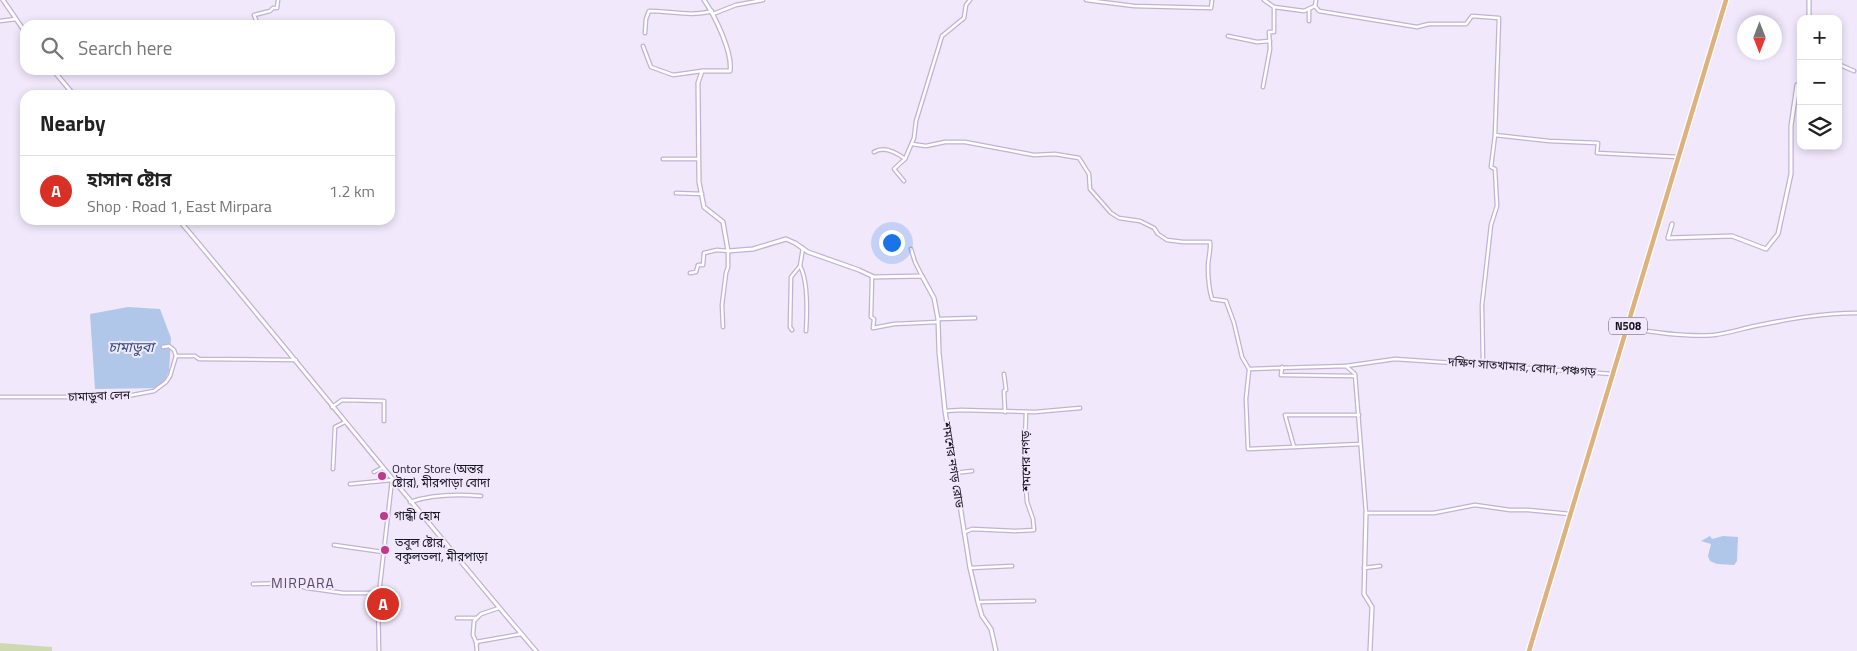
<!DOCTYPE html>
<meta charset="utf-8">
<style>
:root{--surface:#fff;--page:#f6f6f6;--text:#222;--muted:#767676;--line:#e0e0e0;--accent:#d93025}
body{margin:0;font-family:"Titillium Web","Noto Sans Bengali",sans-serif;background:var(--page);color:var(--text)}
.controls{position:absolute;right:15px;top:15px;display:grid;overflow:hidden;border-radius:10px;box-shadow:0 2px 8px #0003}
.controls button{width:45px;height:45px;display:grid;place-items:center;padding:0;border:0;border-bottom:1px solid var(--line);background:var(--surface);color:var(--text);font:25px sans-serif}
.compass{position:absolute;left:1737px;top:15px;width:45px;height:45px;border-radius:50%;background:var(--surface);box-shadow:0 2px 8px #0003;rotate:180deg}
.you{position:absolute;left:891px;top:242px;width:18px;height:18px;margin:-12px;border:4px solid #fff;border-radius:50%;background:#1a73e8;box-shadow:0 0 0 8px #1a73e833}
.badge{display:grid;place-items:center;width:32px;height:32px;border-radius:50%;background:var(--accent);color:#fff;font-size:16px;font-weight:700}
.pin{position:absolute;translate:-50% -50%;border:2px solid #fff;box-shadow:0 1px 5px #0006}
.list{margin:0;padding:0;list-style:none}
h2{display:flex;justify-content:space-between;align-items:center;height:65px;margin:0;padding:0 20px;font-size:21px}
h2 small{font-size:16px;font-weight:400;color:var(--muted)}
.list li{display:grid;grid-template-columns:32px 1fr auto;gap:15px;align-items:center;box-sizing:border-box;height:70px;padding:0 20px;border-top:1px solid var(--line)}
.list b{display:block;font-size:19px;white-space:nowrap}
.list p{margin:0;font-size:16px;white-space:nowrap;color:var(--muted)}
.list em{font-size:16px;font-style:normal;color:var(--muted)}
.icon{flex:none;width:28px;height:28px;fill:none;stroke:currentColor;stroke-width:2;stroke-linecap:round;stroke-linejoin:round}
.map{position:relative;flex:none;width:1857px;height:651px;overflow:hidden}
.search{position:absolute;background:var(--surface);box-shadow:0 2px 8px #0003;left:20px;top:20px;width:375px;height:55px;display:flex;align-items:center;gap:12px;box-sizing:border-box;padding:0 18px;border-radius:15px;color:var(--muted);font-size:19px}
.panel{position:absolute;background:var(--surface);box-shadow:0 2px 8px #0003;left:20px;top:90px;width:375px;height:135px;border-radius:15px}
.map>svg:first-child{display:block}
</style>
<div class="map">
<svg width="1857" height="651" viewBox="0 0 1857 651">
<rect width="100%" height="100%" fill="#f1e8fc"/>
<polygon fill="#cfd9b1" points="0,643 52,647 52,651 0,651"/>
<g fill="#b0c7ea">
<polygon points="128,307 160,309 171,338 169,371 161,388 95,389 90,314"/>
<polygon points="1710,536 1712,539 1723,536 1738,537 1737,561 1734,565 1717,564 1710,561 1708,556 1711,544 1701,541"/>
</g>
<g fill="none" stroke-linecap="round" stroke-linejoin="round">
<g stroke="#c1b2d2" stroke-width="5">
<g id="minor">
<polyline points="1086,0 1134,6 1211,8 1212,0"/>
<polyline points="1264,0 1274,7"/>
<polyline points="1315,6 1316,0"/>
<polyline points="1309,10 1309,21"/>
<polyline points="713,14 736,5 763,0"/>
<polyline points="0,21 16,19"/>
<polyline points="258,25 254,15 270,11 273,8 277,8 278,0"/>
<path d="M645 33 646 19 649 11C670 11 691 17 712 11"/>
<polyline points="1228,36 1257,42 1270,41"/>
<polyline points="643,46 651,67 673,75 702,71"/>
<polyline points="1838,64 1854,71"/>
<polyline points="1263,87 1270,49 1269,32 1274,32 1274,7 1304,11 1315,6 1319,11 1417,27 1429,24 1466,24 1472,16 1499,18 1495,135 1549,141 1598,143 1597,153 1679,157"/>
<path d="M912 144 926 146 945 142H965L1034 155 1055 154 1079 158 1089 174 1090 189 1111 213 1119 218 1140 221 1154 228 1158 234 1167 240 1183 242H1210C1211 251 1208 258 1208 267 1208 278 1209 289 1212 299L1226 301 1234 323 1242 357 1249 369 1346 366 1355 374 1366 513H1434L1475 505 1510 510H1528L1570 514"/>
<path d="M874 152C884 146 897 153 905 159L914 138 916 121 942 36 964 18 966 5 970 0"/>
<polyline points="663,159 698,159"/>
<polyline points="904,181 894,169 905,159"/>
<polyline points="676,193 702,194"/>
<polyline points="911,249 915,262 922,276"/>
<path d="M800 266C808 280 807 315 806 331"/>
<polyline points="690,273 696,272 698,265 703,265 704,253 717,250 728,251 728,267 726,273 722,305 723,327"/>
<polyline points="872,277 871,317 874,319 873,328 894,324 938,322"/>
<polyline points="938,319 975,318"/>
<path d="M1627 328C1651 332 1690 337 1714 335 1729 333 1741 329 1755 326 1789 319 1822 313 1857 313"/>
<polyline points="792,330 790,327 791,277 800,266 803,248"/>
<polyline points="176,356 195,356 199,359 296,360"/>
<polyline points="1483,364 1482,305 1491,225 1497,206 1495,169 1491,167 1495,135"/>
<polyline points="1346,366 1395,359 1613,374"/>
<polyline points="1282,367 1281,375 1355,376"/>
<polyline points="1249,370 1246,399 1248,449 1294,447"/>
<polyline points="1004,374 1006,390 1004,391 1005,412"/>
<polyline points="0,397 122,397 154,391 166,382 170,376 176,356 174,350 169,346 163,347"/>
<polyline points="332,407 342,400 384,401 384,421"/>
<polyline points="945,411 961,410 1035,412 1080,408"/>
<polyline points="1359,415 1285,415 1294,447 1360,444"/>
<polyline points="333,469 335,427 345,422"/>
<polyline points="374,472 382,468"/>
<polyline points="954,473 972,471"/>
<polyline points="350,484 392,480 378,602 379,651"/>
<path d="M410 502C433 494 457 494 481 496"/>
<polyline points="965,532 972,529 1015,531 1034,530 1033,519 1027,502 1026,487 1027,475 1025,443 1026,412"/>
<polyline points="334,545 383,552"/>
<polyline points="970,568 1012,566"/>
<polyline points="1364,568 1380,566"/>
<polyline points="253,584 291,583 307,588 343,593 379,593"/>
<polyline points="978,602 1034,601"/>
<polyline points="457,618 476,618"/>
<polyline points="477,644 473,635 474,621 481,614 499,608"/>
<polyline points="477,651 476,642 521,634"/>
</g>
</g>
<g stroke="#c1b2d2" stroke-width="5.5">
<g id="tertiary">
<polyline points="3,0 25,32"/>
<path d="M704 0C715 16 733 53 730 71H702L698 83 699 182 704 207 723 222 728 251 753 249 786 239 795 243 808 252 859 270 874 277 922 276 934 298 938 319 939 352 945 411 970 568 978 602 982 616 991 629 996 651"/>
<polyline points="1809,19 1809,0"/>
<polyline points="53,70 74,95"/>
<path d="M179 220C299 363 415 509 536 651"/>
<polyline points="1672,224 1668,238 1732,236 1766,249 1778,234 1791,174 1791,126 1797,85 1801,84"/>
<polyline points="1366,513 1364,594 1372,607 1370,651"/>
</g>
</g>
<g stroke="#fff" stroke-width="7">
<polyline id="trunk" points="1529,651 1726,0"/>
</g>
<use href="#minor" stroke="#fff" stroke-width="2.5"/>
<use href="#tertiary" stroke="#fff" stroke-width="3"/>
<use href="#trunk" stroke="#deb27e" stroke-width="4.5"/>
</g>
<g fill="#bc3c89" stroke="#f1e8fc" stroke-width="2">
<circle cx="382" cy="476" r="5"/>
<circle cx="384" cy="516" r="5"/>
<circle cx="385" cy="550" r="5"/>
</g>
<g text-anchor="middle" stroke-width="4" stroke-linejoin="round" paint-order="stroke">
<rect fill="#f1e8fc" stroke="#5a5361" stroke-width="1" x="1609" y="317.5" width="38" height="17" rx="4"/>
<g font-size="11" font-weight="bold" fill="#19131f">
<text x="1628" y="330">N508</text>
</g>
<g font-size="12" fill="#19131f" stroke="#f1e8fc">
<text transform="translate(1522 367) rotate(4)" y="4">দক্ষিণ সাতখামার, বোদা, পঞ্চগড়</text>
<text transform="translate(99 396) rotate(-2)" y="4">চামাডুবা লেন</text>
<text transform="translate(1026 461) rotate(-91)" y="4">শমশের নগড়</text>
<text transform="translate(953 465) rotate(81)" y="4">শমশের নগড় রোড</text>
</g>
<g font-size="12" fill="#19131f" stroke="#f1e8fc" text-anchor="start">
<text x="392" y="473">Ontor Store (অন্তর<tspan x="392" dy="14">ষ্টোর), মীরপাড়া বোদা</tspan></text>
<text x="394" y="520">গান্ধী হোম</text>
<text x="395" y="547">তবুল ষ্টোর,<tspan x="395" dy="14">বকুলতলা, মীরপাড়া</tspan></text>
</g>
<g font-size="14" font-style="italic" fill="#2f4d7b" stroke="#f1e8fc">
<text x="131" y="352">চামাডুবা</text>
</g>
<g font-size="14" letter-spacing="1" fill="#594b66" stroke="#f1e8fc">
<text x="303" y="588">MIRPARA</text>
</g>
</g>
</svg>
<div class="controls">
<button>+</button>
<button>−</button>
<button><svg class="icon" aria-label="layers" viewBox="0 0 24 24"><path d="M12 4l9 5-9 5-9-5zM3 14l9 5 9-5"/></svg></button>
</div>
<svg class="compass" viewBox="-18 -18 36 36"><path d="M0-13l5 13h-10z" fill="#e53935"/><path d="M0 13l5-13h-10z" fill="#767676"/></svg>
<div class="you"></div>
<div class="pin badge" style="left:383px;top:604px">A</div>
<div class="search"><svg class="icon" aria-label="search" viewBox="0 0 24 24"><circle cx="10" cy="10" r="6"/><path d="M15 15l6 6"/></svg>Search here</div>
<section class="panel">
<h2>Nearby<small></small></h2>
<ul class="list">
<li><span class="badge">A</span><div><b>হাসান ষ্টোর</b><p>Shop · Road 1, East Mirpara</p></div><em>1.2 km</em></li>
</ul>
</section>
</div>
